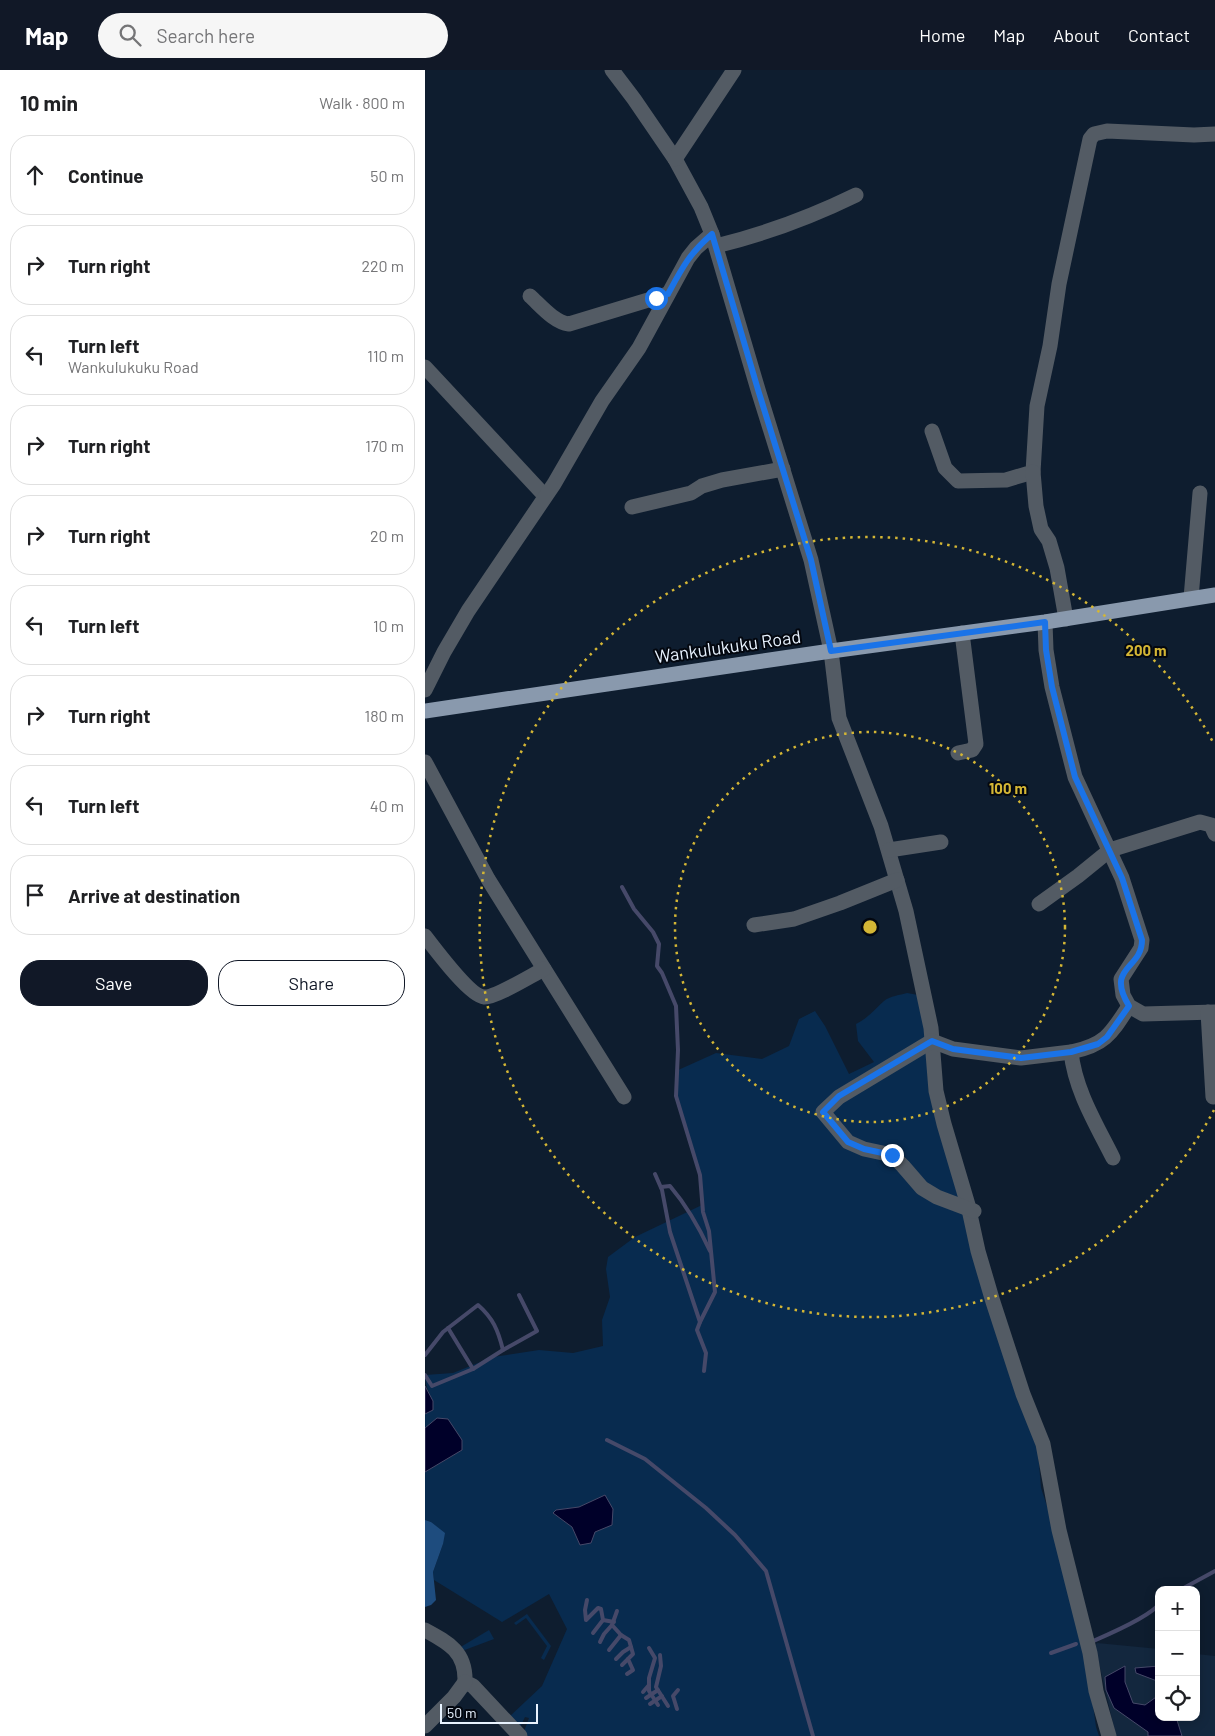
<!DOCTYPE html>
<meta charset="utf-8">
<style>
:root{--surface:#fff;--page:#f6f6f6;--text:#202124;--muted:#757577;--line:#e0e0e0;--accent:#111827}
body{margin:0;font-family:Barlow,sans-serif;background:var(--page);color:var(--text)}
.controls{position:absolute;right:15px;bottom:15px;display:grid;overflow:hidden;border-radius:10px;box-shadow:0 2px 12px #0003}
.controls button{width:45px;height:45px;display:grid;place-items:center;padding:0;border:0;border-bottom:1px solid var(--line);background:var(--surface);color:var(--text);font:25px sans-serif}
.scale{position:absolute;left:15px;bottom:12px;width:98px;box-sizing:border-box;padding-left:5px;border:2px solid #e8f3ff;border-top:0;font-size:14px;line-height:18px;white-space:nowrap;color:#e8f3ff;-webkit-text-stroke:4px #03070f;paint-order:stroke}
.stop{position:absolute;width:15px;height:15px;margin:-11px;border:4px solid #1a73e8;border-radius:50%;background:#fff}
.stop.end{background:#1a73e8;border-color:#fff;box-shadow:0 1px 5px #0008}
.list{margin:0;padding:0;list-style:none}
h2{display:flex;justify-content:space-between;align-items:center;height:65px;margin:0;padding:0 20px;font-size:21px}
h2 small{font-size:16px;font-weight:400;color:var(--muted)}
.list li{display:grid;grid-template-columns:32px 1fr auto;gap:15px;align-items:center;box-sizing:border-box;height:80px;margin:0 10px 10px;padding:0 10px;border:1px solid var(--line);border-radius:20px}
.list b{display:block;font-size:19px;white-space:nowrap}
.list p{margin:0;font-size:16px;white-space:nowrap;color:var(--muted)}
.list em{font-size:16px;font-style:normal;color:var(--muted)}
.actions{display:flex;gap:10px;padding:15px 20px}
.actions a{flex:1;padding:11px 0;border:1px solid var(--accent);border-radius:20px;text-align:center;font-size:18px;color:var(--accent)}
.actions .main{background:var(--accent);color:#fff}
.icon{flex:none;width:28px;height:28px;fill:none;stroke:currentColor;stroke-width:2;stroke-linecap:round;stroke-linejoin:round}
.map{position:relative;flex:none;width:790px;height:1666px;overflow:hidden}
header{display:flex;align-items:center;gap:30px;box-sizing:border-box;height:70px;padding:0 25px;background:var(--accent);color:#fff}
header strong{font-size:24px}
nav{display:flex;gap:28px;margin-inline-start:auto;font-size:18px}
.search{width:350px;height:45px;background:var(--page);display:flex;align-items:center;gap:12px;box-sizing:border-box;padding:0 18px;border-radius:28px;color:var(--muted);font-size:19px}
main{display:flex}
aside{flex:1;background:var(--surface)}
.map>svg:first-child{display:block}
</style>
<header>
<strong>Map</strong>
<div class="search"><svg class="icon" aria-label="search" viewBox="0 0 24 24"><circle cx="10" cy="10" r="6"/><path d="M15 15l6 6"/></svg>Search here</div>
<nav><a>Home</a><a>Map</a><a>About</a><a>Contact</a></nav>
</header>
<main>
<aside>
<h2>10 min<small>Walk · 800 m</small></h2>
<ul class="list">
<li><svg class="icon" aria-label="ahead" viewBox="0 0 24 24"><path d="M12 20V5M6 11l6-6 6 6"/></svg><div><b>Continue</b></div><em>50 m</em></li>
<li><svg class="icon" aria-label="right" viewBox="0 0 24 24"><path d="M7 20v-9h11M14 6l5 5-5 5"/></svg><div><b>Turn right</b></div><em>220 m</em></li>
<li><svg class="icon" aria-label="left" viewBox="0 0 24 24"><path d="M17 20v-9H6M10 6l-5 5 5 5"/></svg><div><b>Turn left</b><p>Wankulukuku Road</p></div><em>110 m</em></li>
<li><svg class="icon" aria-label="right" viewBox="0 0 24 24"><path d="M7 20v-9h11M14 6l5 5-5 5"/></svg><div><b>Turn right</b></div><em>170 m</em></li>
<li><svg class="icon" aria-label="right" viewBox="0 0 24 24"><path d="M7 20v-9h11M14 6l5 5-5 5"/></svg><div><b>Turn right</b></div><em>20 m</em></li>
<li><svg class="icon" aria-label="left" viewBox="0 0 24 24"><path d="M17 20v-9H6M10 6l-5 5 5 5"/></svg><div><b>Turn left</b></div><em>10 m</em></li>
<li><svg class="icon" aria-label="right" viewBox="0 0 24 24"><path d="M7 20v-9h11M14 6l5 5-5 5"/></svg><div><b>Turn right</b></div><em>180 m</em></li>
<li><svg class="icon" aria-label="left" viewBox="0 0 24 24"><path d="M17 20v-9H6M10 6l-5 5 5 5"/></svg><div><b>Turn left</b></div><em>40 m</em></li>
<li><svg class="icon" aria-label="arrive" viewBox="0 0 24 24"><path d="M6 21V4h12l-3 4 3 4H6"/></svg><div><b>Arrive at destination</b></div></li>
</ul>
<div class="actions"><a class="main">Save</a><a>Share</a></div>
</aside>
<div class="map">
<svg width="790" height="1666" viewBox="0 0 790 1666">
<rect width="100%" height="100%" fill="#0e1d2f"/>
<polygon fill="#13273e" points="672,1573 734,1579 734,1647 771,1647 771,1584 790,1586 790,1666 691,1666 670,1576"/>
<g fill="#082b4f" fill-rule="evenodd">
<path d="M482 923 493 925 498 942 504 1022 613 1381 616 1418 639 1487 658 1562 671 1657 674 1666H100L98 1664 104 1648 100 1647 94 1659 84 1647 117 1616 142 1559 124 1524 77 1552 9 1510 8 1502 18 1474 6 1452 0 1450V1402L37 1380 2 1357 0 1358V1344L8 1339C8 1326 0 1319 0 1305L28 1303 68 1287 114 1280 148 1283 178 1276 177 1250 185 1227 181 1199 183 1187 210 1167 277 1135 275 1105 251 1026V1001L291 983 337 989 364 976 374 949 390 941 400 956 424 1004 449 992 433 971 431 954C443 948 450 939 459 931 465 926 475 925 482 923ZM180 1425 186 1455 170 1462 155 1474 147 1457 128 1443 131 1440 154 1437Z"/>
<polygon points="102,1544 126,1576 119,1590 116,1588 122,1576 101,1548 91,1555 89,1553"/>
<polygon points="64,1560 69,1569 37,1581 34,1578"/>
</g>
<polygon fill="#1e4c7e" points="0,1450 6,1452 20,1463 18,1474 8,1502 11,1530 6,1535 0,1537"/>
<g fill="#000029" stroke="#464969">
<polygon points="0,1316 8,1331 8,1340 0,1344"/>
<polygon points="12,1348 23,1349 37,1370 37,1380 0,1402 0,1358"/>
<polygon points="180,1425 188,1439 187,1455 170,1462 166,1473 155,1475 147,1457 128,1443 131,1440 154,1437"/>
<polygon points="700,1596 700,1612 708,1633 720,1635 734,1625 734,1647 751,1647 757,1666 723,1666 723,1662 689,1638 681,1620 680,1607"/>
<polygon points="734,1596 734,1615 732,1611 711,1603 710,1598"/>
</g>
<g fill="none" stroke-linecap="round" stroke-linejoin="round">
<g stroke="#464969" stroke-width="4">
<polyline points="197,817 209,839 228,862 234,874 232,896 237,903 251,936 253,980 251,1026 275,1105 278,1142 284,1161 290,1222 275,1252"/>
<polyline points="230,1104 237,1120 245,1162 275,1252 272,1260 281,1283 279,1301"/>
<path d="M236 1117 245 1116C262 1136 274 1157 285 1181"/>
<polyline points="23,1258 48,1299"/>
<path d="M0 1285 18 1262 53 1235C68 1248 73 1260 78 1280"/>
<polyline points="0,1305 7,1316 48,1299 78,1280 112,1261 94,1225"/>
<polyline points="182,1370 220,1389 281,1438 310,1465 341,1501 388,1666"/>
<polyline points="755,1520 790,1501"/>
<polyline points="162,1530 160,1540 161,1550 173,1538 176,1539 178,1550 189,1552"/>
<polyline points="192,1541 187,1555 196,1565 204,1570 208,1584 203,1589 208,1600 202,1604"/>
<polyline points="168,1563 178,1550"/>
<polyline points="175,1572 179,1564 187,1555"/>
<path d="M666 1572C682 1565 725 1547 734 1534"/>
<polyline points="224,1578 230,1588 224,1608 224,1621 233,1635"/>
<polyline points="184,1580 196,1565"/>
<polyline points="626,1583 651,1574"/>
<polyline points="235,1585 236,1596 231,1617 243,1636"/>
<polyline points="191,1589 198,1582 206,1577"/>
<polyline points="197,1595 203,1589"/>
<polyline points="218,1622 224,1615"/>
<polyline points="221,1628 233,1620"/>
<polyline points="225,1634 237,1626"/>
<polyline points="252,1639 248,1626 253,1620"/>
</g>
<g stroke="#535b64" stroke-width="15">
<polyline points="187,0 209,29 250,89 276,137 287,164 334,323 386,490 406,581 414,648 456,756 481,841 506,958 511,1021 519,1054 543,1135 553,1181 568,1232 598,1324 618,1374 634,1460 665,1583 671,1621 684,1666"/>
<polyline points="250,89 309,0"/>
<path d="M291 176C340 164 386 147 431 125"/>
<path d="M105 226C116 236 129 252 144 254L243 224"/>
<polyline points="0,297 120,426"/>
<polyline points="507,361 520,398 533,411 581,410 608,402 612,336 625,276 634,214 665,69 669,64 682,61 769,65 790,64"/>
<polyline points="608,402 611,436 616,459 624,471 632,498 641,549"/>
<polyline points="207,437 266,423 277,416 297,410 358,399"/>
<polyline points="766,528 775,423"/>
<polyline points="620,552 621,580 627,617 650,707 697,808 717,870 716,878 696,909 698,925 704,936 718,944 790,942"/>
<polyline points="0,620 19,582 43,541 129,414 177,331 214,278 263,188 271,178 287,164"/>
<polyline points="533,683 547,680 551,674 537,563"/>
<polyline points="0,692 63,809 199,1027"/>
<polyline points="464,780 516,772"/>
<polyline points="614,834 653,806 685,780 775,752 786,755 790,764"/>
<polyline points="329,855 369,849 415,833 472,810"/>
<path d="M0 866C10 879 45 926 59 927 70 928 107 905 119 899"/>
<polyline points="783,942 788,1027"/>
<path d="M688 1088C671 1054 650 1020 646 982 680 975 686 964 704 936"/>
<polyline points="549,1141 512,1127 497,1118 478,1096 467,1085 439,1079 423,1072 398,1042 414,1027 507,971 528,979 596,988 646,982"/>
<path d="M0 1560C24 1573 41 1582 40 1612L48 1616 95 1666"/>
<polyline points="0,1656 29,1627 40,1612"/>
</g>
<polyline stroke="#8999ad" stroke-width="15" points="0,641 406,581 620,552 790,525"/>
</g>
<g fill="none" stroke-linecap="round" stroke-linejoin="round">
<path stroke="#1a73e8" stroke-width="6" d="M231 228 243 224C257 198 264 184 287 164L334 323 386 490 406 581 620 552 621 580 627 617 650 707 697 808 717 870C717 900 680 896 704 936L682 967 673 974 646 982 596 988 528 979 507 971 414 1026 398 1042 423 1072 439 1079 467 1085"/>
</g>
<g fill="none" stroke="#d4b635" stroke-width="2.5" stroke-dasharray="2.5 5">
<circle cx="445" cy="857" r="195"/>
<path d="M789 1040A390 390 0 1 1 789 674"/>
</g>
<g text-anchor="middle" stroke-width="4" stroke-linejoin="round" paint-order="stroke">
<g font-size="18" fill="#e8f3ff" stroke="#03070f">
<text transform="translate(303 577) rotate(-8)" y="6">Wankulukuku Road</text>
</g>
</g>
<circle cx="445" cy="857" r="8" fill="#d4b635" stroke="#03070f" stroke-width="2.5"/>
<g font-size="15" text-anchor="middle" font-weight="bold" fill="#d4b635" stroke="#03070f" stroke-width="4" stroke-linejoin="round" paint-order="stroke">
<text x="721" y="586">200 m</text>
<text x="583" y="724">100 m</text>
</g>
</svg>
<div class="controls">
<button>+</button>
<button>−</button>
<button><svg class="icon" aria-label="locate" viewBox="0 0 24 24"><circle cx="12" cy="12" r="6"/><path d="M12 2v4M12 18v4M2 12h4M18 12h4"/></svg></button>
</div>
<div class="scale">50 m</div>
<div class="stop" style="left:231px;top:228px"></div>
<div class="stop end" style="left:467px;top:1085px"></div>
</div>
</main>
